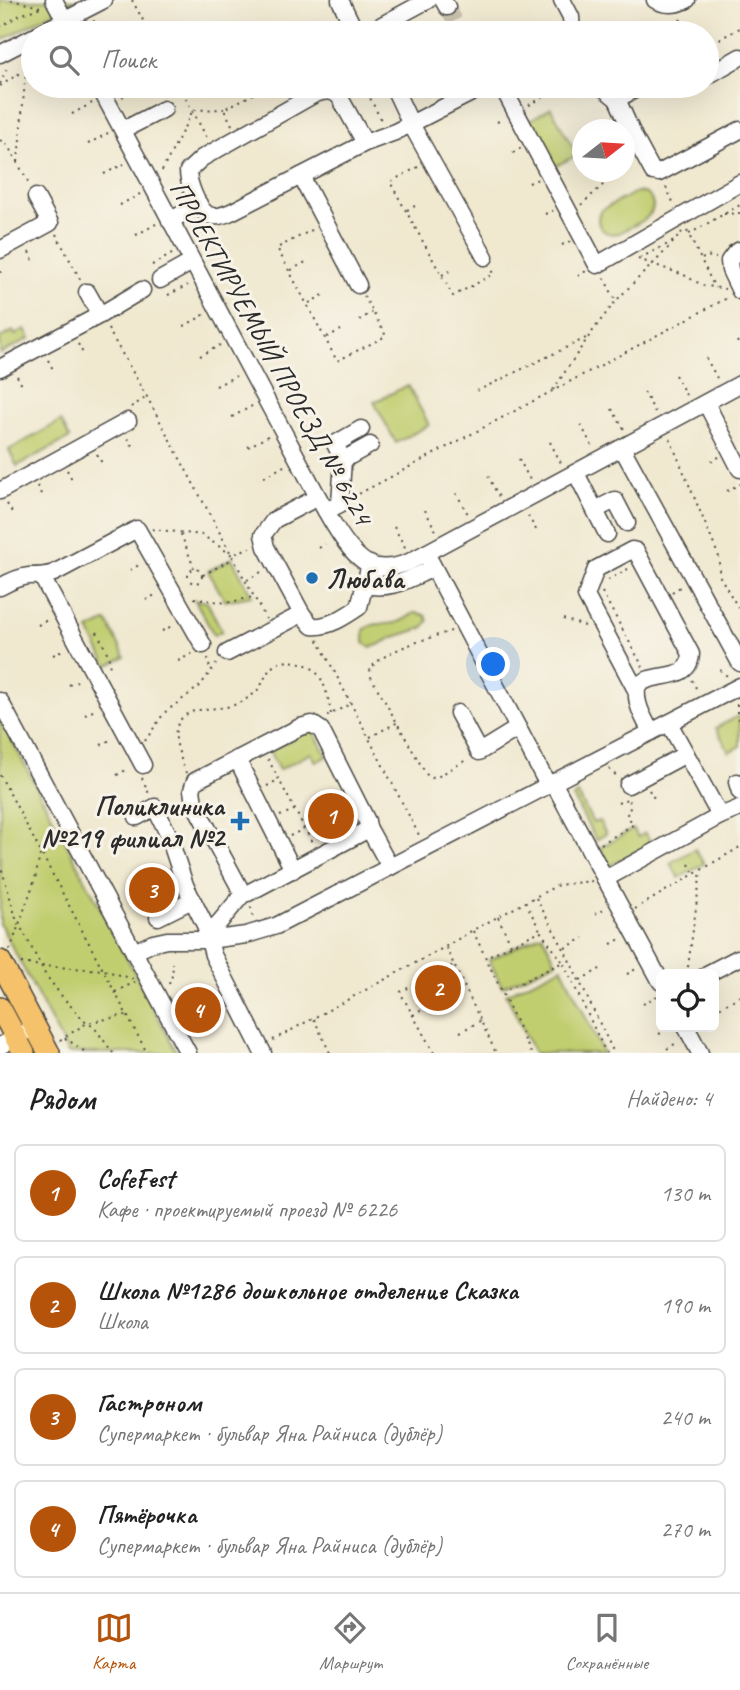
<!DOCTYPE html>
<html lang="ru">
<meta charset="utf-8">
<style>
:root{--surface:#fff;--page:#f6f6f6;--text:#222;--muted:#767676;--line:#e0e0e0;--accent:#b45309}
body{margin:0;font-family:Caveat,sans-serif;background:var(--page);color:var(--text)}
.controls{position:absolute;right:21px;bottom:21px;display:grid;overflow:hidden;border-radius:10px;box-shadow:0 7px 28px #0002}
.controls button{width:63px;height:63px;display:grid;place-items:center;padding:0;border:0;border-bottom:2px solid var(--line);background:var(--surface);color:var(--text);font:35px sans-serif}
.compass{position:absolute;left:572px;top:119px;width:63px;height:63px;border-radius:50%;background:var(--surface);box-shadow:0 7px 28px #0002;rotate:73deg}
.you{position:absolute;left:494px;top:665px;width:24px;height:24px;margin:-18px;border:5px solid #fff;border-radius:50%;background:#1a73e8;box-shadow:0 0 0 10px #1a73e833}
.badge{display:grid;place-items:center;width:46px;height:46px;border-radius:50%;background:var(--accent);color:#fff;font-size:23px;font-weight:700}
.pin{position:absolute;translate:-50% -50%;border:4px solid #fff;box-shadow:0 2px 7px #0006}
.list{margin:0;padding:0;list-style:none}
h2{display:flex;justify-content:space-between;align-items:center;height:91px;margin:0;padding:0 28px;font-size:30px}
h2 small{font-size:23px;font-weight:400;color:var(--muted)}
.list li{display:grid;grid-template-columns:46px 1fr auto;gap:21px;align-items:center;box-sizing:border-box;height:98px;margin:0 14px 14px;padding:0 14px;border:2px solid var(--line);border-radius:10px}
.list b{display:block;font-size:26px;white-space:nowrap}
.list p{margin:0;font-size:23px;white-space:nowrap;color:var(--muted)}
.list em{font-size:23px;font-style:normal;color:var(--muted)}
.icon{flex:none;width:38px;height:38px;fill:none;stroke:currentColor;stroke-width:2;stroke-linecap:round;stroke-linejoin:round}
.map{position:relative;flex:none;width:740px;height:1053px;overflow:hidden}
.search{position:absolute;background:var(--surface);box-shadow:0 7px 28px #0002;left:21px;right:21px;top:21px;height:77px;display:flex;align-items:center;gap:18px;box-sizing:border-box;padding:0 24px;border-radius:38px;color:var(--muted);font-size:26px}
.sheet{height:539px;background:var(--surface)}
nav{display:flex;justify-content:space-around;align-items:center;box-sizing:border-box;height:98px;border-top:2px solid var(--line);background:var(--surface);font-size:19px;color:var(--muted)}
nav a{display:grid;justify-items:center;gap:4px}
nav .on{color:var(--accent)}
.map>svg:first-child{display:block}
</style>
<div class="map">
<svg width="740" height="1053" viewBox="0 0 740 1053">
<rect width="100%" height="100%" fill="#f7f3e8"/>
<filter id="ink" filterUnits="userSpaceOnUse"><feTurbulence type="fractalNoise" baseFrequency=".0143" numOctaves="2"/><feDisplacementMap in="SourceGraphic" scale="14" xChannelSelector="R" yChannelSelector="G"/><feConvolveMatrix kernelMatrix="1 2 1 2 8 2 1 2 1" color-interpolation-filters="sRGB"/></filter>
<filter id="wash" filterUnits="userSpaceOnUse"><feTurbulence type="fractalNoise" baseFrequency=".00686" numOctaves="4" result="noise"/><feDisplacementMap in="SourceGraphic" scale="28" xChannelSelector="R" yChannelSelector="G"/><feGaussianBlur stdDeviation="1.57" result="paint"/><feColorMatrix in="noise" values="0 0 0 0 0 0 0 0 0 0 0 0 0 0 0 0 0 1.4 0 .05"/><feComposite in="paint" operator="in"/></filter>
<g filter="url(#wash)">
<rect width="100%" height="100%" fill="#f0e8cf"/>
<g fill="#c1ce70" stroke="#767c4e" stroke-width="2">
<polygon points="0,0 77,0 0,41"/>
<polygon points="551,108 577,155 554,167 529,121"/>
<path d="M636 192C642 192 647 193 651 199 661 217 631 226 619 233 603 237 593 224 601 210Z"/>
<polygon points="25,329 30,338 0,354 0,338 13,331 15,335"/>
<polygon points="408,385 429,425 396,443 374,402"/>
<polygon points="61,421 70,438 17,466 9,450"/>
<polygon points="232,558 252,596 225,601 208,571"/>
<polygon points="195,600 207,602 222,631 214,635"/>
<path d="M414 613H419L426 616 428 621 423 628 394 637 378 645 371 647 364 643V630C374 620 386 627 398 622 405 620 409 616 414 613Z"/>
<polygon points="107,621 125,657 107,666 89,630"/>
<polygon points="740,715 740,746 729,752 716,728"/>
<polygon points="0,718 177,1053 68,1053 0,924"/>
<polygon points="308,731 314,732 327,756 316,762 311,753 279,770 269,751"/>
<polygon points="578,794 593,823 599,821 606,834 596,840 573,797"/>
<polygon points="633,829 638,837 645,833 651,843 610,866 600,848"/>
<polygon points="695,849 704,864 679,878 670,863"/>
<polygon points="542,934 556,962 502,987 489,960"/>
<polygon points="562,967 562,968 603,1053 534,1053 506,994"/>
</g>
</g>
<g filter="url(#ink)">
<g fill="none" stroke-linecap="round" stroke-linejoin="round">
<polyline stroke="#c9c2ae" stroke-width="16" stroke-dasharray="16 8" stroke-linecap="butt" points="447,7 461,33"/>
<g stroke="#494744" stroke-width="19">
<g id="minor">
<polyline points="54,0 72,33"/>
<polyline points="340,0 354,29 363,33"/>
<polyline points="443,0 447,7"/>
<polyline points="562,0 571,17 572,33"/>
<path d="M655 0C666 6 676 5 687 0"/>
<polyline points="40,33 104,0"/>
<polyline points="367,33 428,0"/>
<polyline points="461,33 462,33"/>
<polyline points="0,54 33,37"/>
<polyline points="707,76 740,57"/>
<path d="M99 86 318 497C330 518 352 563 377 567 388 569 399 566 409 562L740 384"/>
<polyline points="393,86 411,124 485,257"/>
<polyline points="502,86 597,265 740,183"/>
<polyline points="601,86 617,99 634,137 653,172 659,173 740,130"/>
<polyline points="617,99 642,86"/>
<polyline points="123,130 164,109"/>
<path d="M365 143 339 96C331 89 325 91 315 94L202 158 188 171C188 182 197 207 207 214 215 219 223 215 231 212L365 143 395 132 485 86"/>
<polyline points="301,176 358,285"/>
<polyline points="170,221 199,204"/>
<polyline points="0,250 50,223 36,197"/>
<polyline points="740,250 735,253 729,261 730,270 740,291"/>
<polyline points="160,280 192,262"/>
<polyline points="87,292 100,315"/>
<polyline points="0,368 100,315 142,290"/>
<polyline points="706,403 740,469"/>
<polyline points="622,448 740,663"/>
<polyline points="343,460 370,445"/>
<polyline points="576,473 607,534"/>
<polyline points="0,491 128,421"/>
<path d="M318 497 274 520 263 535 266 547 302 614 312 626C328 628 346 616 359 607L370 564"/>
<polyline points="595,510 615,500 627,523"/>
<polyline points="326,511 340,504 343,460 335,444 361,429"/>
<polyline points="426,553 548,785"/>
<polyline points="42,577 143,765"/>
<path d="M365 585C390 590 405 581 427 571"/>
<path d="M0 587C9 582 19 577 29 576 38 576 45 576 54 573L137 529 203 645"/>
<polyline points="227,653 302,614"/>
<path d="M636 690 586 596 596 569 632 550 636 551 691 654C689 685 651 669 637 687 635 704 643 717 651 732"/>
<polyline points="0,701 188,1053"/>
<polyline points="458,713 479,752 518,728"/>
<polyline points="669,723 720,816"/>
<polyline points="237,759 293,870"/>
<polyline points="553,782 661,982"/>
<polyline points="737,782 740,792"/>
<polyline points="628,785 686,754"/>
<polyline points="137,817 155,807 168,834 185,885 205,925 213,955 263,1053"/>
<polyline points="368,827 390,867"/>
<polyline points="605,879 720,816 740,808"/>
<polyline points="158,917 192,900"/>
<polyline points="209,940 218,924 243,894 194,803 192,790 195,781 300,727 312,724 321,730 367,821 368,827 365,831 248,893 243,894"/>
<polyline points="134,952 153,943 167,940 209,940 246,935 276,926 740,686"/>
<polyline points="707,974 738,958"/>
<polyline points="686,1027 700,1053"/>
<polyline points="0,1046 35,1027"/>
</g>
</g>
<g stroke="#494744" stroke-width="24">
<g id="major">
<polyline points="0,961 49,1053"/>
<polyline points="0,1008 24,1053"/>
</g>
</g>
<g stroke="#494744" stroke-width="2" stroke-dasharray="2 5" stroke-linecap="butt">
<polyline points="11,0 40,7"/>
<polyline points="132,0 150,33"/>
<polyline points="680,19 688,33"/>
<polyline points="93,21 121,33"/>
<polyline points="0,27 20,15 41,7"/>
<polyline points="707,46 740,28"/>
<polyline points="0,84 8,66"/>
<polyline points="0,86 25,70"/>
<polyline points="179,86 207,138"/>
<polyline points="241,86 246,87 250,95"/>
<polyline points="364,86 382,122"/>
<polyline points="122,97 131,92"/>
<polyline points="529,105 565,86"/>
<polyline points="72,114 92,103"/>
<polyline points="497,122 503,119"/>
<polyline points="232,125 224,109 269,86"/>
<polyline points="0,140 8,146 29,183"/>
<polyline points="88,144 108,133"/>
<polyline points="513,153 521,148"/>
<polyline points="18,162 26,69 33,65"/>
<polyline points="418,167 390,182 453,296 494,274 492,269"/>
<polyline points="162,171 193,110 224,109"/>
<polyline points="104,174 124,164"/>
<polyline points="529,183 538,179"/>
<polyline points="666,187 674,204"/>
<polyline points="120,205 140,194"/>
<polyline points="581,205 604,184 610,172"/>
<polyline points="407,210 415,206"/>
<polyline points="545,214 554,210"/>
<polyline points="724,214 740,213"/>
<polyline points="312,230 277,248 337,361 386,336 364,296"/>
<polyline points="687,231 715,288"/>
<polyline points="56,234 80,279"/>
<polyline points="689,234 740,205"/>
<polyline points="136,235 156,224"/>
<polyline points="562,245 570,241"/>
<polyline points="29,252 33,260"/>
<polyline points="640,258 676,240"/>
<polyline points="638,259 684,275 702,285 725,289"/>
<polyline points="702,259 707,256 716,258"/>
<polyline points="152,265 172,254"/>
<polyline points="291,270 306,262"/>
<polyline points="0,271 3,277"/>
<polyline points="442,275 450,271"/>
<polyline points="578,276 586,271"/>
<polyline points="604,278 616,301"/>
<polyline points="168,295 188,285"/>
<polyline points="309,303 323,295"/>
<polyline points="359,320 372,313"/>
<polyline points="184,326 204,315"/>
<polyline points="108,329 147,397 266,619"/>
<polyline points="327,337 341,330"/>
<polyline points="737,341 740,346"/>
<polyline points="78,344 84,355"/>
<polyline points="200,356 220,345"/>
<polyline points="706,358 717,378"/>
<polyline points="48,360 54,371"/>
<polyline points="675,375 686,395"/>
<polyline points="17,376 23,387"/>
<polyline points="216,386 236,376"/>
<path d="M553 390C573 360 593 328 617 300 638 277 662 257 682 232"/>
<polyline points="477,391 586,338"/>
<polyline points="644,392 655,412"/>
<polyline points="131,407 147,397"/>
<polyline points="612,409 624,429"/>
<polyline points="232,417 252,406"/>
<polyline points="581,425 592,446"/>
<polyline points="128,438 134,449"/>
<polyline points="670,439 719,557 719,575 740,611"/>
<polyline points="550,442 561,463"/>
<polyline points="248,447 268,436"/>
<polyline points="97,454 103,465"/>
<polyline points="519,459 530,480"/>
<polyline points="711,461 719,457"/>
<polyline points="67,470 73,481"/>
<polyline points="488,476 499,497"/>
<polyline points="264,477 284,466"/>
<polyline points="37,486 43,498"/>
<polyline points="727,491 740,484"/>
<polyline points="456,493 468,514"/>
<polyline points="353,497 729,297"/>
<polyline points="7,504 13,514"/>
<polyline points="425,510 436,531"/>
<polyline points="528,516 538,533"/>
<polyline points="394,527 406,549"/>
<polyline points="152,529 202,535 232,555 250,547"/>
<polyline points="181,534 194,568"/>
<polyline points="319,548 325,544"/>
<circle cx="195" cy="576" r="7"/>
<polyline points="130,570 141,564"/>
<polyline points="203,575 234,558"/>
<polyline points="247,580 263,571"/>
<polyline points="608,580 628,569"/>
<polyline points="339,584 345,581"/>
<polyline points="602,592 643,667"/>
<polyline points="672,592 680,587"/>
<polyline points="194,598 226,603 253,597"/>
<polyline points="146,600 157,594"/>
<polyline points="563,619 585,626"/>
<polyline points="38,625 49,619"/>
<polyline points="162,631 174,625"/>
<path d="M451 631C427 639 386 649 370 669L371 677 426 774 432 778 439 776 466 760"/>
<path d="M97 632C102 643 112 657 109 669"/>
<polyline points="318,640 420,837"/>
<polyline points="53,655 65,649"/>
<polyline points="208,658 210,670"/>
<polyline points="178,661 193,653"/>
<polyline points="720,670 727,676"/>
<polyline points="692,680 696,688"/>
<polyline points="69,685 81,679"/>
<polyline points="737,704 737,717 740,722"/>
<polyline points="85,715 97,709"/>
<polyline points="327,716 350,704"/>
<polyline points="370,737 400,721"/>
<polyline points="145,741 164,713 200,686 216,664"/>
<polyline points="101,745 112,739"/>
<polyline points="268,759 313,844"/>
<polyline points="609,769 618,777"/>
<path d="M186 773C182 762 172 737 177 726 186 703 215 712 234 705 243 701 254 696 260 687 265 679 267 670 275 665 280 661 289 661 295 662 323 665 327 692 331 714"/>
<polyline points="0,775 147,1053"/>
<polyline points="117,775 128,769"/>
<polyline points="142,778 150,796"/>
<polyline points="267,786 278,780"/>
<polyline points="649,790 654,798"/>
<polyline points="618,803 627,799"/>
<polyline points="280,816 294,810"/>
<polyline points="290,836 304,829"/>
<polyline points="601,844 633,825 627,814 630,812 629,798"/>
<polyline points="0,863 18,925 23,931 45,974 60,994 84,1021 94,1027 113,1053"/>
<polyline points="689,864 694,874"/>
<polyline points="536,898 564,949 614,1053"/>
<polyline points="251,907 253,918"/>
<polyline points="529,909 540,930"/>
<polyline points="635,909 740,847"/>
<polyline points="595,914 606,908"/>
<polyline points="498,917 511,944"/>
<polyline points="473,931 531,1053"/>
<polyline points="611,944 622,938"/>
<polyline points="446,948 496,1053"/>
<polyline points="565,948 584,938"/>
<polyline points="10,950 35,879 40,855"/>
<polyline points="490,955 540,931 562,961"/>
<polyline points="21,963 41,966 104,970 133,979"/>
<polyline points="627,974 638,968"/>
<polyline points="687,974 701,871"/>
<polyline points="580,980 600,969"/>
<polyline points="169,984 173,973 172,963"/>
<polyline points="508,989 563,962 606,1053"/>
<polyline points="115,992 135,982"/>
<polyline points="442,998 463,987"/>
<polyline points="643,1004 657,996"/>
<polyline points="714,1011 740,996"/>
<polyline points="413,1015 424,1009"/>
<polyline points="314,1019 330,1053"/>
<polyline points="460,1032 480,1021"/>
<polyline points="659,1034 672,1027"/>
<polyline points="65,1038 87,1053"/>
<polyline points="60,1040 87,1023 126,1015"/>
<polyline points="273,1040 445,947 473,930 558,885 592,881"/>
<polyline points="667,1049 678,1042"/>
<polyline points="434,1053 400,992 454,965"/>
</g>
<use href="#minor" stroke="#fff" stroke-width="16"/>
<use href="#major" stroke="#f5c16b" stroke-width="21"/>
</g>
</g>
<g fill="#1f6fb2" stroke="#f7f3e8" stroke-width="2.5">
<circle cx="312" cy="578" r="7"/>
<path d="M236.5 810.5h7v7h7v7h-7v7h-7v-7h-7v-7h7z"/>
</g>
<g text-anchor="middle" stroke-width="6" stroke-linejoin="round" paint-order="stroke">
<g font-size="28" fill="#2b2b2b" stroke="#f7f3e8">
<text transform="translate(272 352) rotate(61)" y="10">ПРОЕКТИРУЕМЫЙ ПРОЕЗД № 6224</text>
</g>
<g font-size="28" font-weight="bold" fill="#2b2b2b" stroke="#f7f3e8" text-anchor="start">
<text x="326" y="588">Любава</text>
<text x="224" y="815" text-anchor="end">Поликлиника<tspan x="224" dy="32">№219 филиал №2</tspan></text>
</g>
</g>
</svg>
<div class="controls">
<button><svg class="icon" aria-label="locate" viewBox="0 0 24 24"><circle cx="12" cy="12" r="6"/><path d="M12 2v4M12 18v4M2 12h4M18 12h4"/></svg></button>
</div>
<svg class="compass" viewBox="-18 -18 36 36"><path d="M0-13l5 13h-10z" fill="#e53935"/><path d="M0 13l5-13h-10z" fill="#767676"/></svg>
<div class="you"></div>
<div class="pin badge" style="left:331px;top:816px">1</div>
<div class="pin badge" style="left:438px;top:988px">2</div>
<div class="pin badge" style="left:152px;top:890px">3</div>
<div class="pin badge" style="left:198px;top:1010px">4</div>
<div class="search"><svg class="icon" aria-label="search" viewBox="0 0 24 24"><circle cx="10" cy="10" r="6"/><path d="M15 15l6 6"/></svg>Поиск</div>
</div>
<section class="sheet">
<h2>Рядом<small>Найдено: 4</small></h2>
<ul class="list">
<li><span class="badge">1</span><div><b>CofeFest</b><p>Кафе · проектируемый проезд № 6226</p></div><em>130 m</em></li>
<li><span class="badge">2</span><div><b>Школа №1286 дошкольное отделение Сказка</b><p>Школа</p></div><em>190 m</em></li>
<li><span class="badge">3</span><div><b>Гастроном</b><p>Супермаркет · бульвар Яна Райниса (дублёр)</p></div><em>240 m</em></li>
<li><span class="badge">4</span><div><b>Пятёрочка</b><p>Супермаркет · бульвар Яна Райниса (дублёр)</p></div><em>270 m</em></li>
</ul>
</section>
<nav>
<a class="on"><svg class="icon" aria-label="map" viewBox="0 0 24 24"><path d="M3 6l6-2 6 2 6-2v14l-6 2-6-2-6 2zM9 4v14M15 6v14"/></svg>Карта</a>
<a><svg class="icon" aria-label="directions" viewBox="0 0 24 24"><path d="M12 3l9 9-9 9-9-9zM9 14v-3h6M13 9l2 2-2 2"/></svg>Маршрут</a>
<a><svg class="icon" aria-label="saved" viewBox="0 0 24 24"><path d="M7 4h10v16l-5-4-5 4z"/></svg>Сохранённые</a>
</nav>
